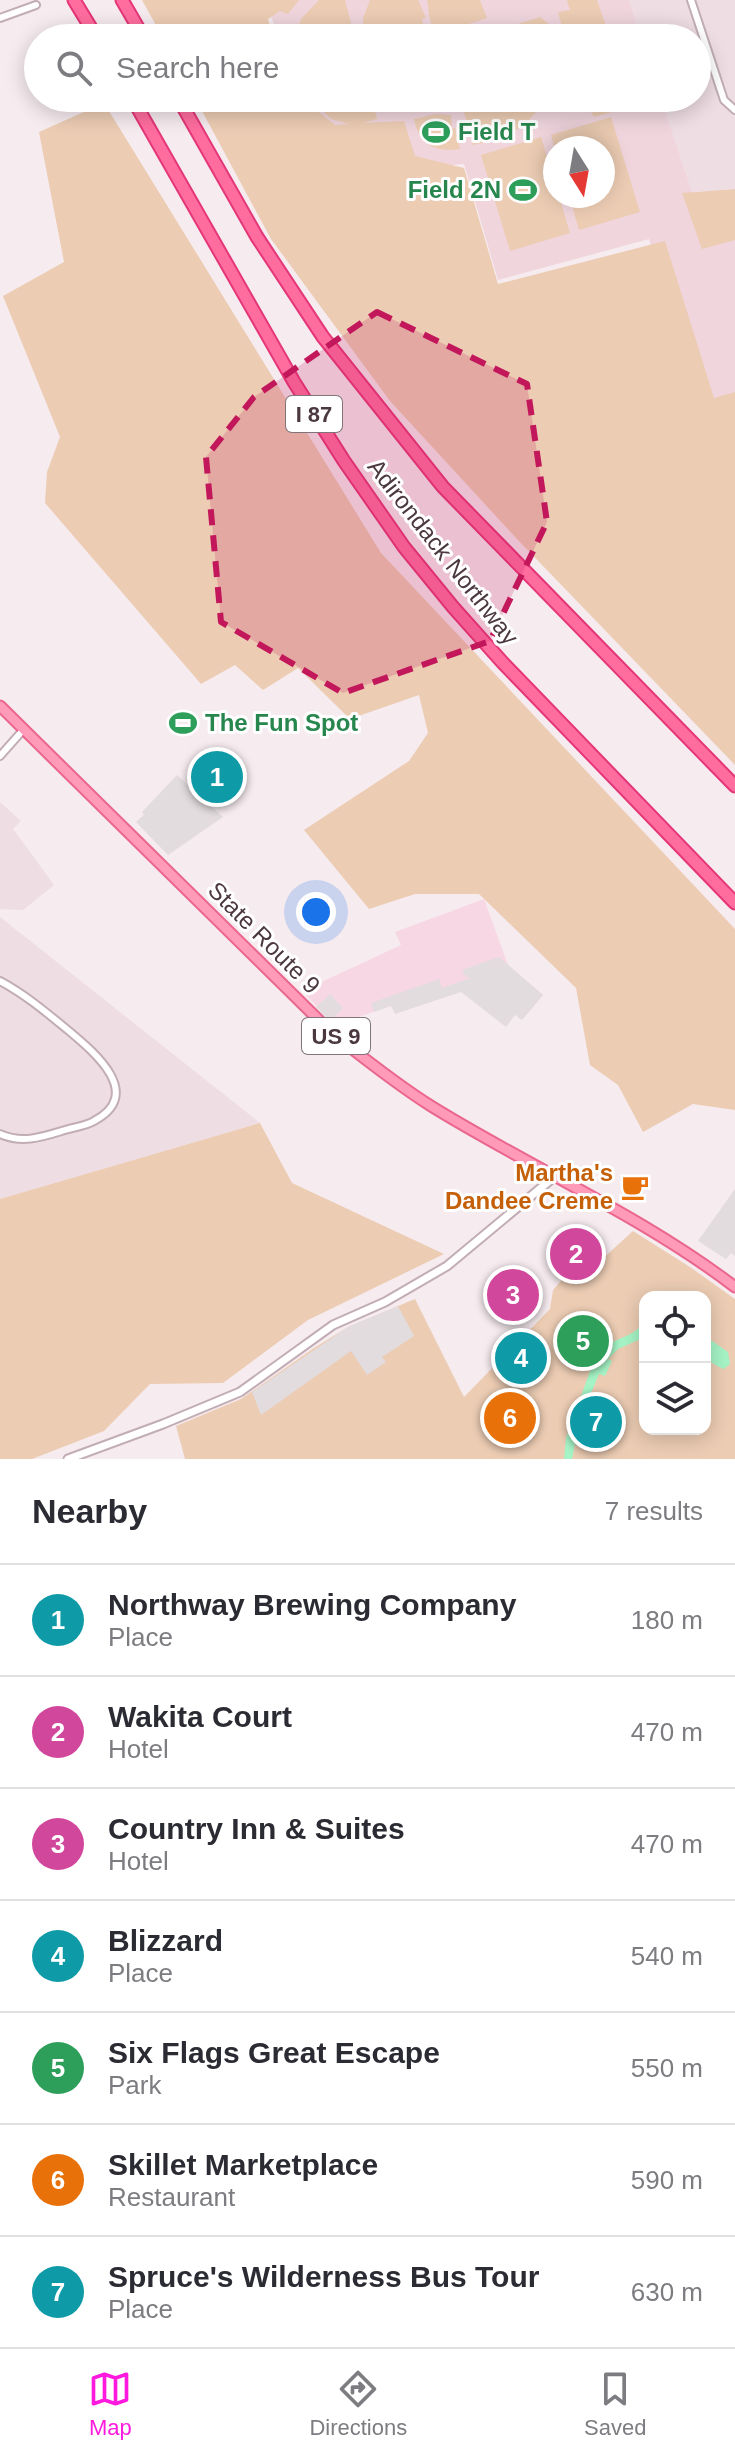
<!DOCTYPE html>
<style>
:root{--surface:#fff;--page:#f2f2f3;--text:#2b2b33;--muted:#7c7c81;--line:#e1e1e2;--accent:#ff19de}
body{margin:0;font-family:Helvetica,sans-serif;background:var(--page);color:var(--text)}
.controls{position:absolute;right:24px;bottom:24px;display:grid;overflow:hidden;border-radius:16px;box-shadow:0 4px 20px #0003}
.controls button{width:72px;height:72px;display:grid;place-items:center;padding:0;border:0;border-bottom:2px solid var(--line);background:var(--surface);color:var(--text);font:40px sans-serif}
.compass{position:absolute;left:543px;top:136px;width:72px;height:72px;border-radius:50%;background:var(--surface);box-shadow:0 4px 20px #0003;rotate:169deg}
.you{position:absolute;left:316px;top:912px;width:28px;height:28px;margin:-20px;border:6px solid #fff;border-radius:50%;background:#1a73e8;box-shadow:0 0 0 12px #1a73e833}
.badge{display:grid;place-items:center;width:52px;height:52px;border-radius:50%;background:var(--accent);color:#fff;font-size:26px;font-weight:700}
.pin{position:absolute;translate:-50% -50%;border:4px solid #fff;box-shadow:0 2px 8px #0006}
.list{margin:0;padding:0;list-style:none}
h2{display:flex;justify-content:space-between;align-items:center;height:104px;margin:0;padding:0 32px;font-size:34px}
h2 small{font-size:26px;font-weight:400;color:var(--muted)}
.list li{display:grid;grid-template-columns:52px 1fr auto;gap:24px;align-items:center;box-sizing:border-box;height:112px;padding:0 32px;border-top:2px solid var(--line)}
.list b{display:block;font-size:30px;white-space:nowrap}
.list p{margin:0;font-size:26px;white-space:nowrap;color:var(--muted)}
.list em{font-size:26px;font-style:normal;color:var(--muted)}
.icon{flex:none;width:44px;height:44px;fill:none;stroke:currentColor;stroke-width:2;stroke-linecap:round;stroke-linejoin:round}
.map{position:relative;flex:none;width:735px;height:1459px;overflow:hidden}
.search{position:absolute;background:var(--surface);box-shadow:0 4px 20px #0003;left:24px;right:24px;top:24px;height:88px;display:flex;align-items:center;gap:20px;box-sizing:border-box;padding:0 28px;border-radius:44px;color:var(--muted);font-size:30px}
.sheet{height:888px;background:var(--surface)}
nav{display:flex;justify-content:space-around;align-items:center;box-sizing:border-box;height:112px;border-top:2px solid var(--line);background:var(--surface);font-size:22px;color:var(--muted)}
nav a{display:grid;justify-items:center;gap:4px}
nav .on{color:var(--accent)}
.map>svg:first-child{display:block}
</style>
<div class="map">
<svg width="735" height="1459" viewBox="0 0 735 1459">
<rect width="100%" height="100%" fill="#f6ebef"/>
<g fill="#eedde3">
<polygon points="629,0 735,0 735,189 692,192 661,98 697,98 697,38 641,38"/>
<polygon points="0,802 21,821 13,829 54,885 23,910 0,909"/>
<polygon points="0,917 260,1123 0,1199"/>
</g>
<polygon fill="#f8d7e5" points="484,899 508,965 543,995 522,1020 472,978 335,1025 302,991 401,945 395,932"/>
<g fill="#f0d5dd" fill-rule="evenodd">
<polygon points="265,0 629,0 641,38 279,38"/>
<path d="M302 98H661L706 234 735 226V403L704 412 649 239 498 280 464 164 411 169 314 131ZM555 148H603V196H555Z"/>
</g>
<g fill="#ecccb3" fill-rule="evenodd">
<polygon points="142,0 299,0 288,14 280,11 268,19 273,38 163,38"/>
<polygon points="319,0 345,0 355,38 295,38 301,19"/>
<polygon points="370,0 418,0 426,18 422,19 423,24 425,24 427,31 423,35 413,35 413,38 364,38 363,19"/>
<path d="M427 0H480L487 18 439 34C428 27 430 13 427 0Z"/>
<polygon points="567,0 597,0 610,38 565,38 558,12 570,10"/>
<polygon points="540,17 549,24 553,38 472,38"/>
<polygon points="195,98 302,98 335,125 349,124 331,119 309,98 372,98 377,119 363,123 404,121 415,156 464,168 498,284 665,241 714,398 735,392 735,765 517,539 390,401 271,239"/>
<path d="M460 98H545C531 127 503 140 473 145Z"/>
<polygon points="583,98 630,98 633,106 594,117"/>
<polygon points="104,103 381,553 735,929 735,1110 693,1104 643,1132 618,1085 590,1065 576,988 479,894 415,894 369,909 304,830 409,761 428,733 419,695 350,719 298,668 263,690 235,665 201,684 45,503 47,472 60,437 3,296 64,262 39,132"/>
<path d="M436 114 451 115 452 128H455L460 149C435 153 419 144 414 119Z"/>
<polygon points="611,117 640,212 579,230 569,196 603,196 603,148 555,150 551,135"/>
<polygon points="541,137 555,183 555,196 559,196 570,233 510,251 481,155"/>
<polygon points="735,189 735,240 702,249 682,193"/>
<polygon points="260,1123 292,1183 444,1254 308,1320 223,1383 150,1384 104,1431 32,1459 0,1459 0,1199"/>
<path d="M633 1231 690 1267 735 1299V1459H185L176 1426 241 1399 314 1348 348 1327 415 1299 464 1397 550 1309 553 1290 568 1273 582 1275 588 1272ZM645 1297H705V1429H645Z"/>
</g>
<g fill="#e2dcde">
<polygon points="177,775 223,817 168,855 136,822 144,815 142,812"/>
<polygon points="499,957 543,995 522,1020 515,1015 506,1027 461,992 395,1014 391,1006 374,1012 371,1003 439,979 442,988 470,978 465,976 462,970"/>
<polygon points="330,994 343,1008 330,1021 316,1007"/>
<polygon points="735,1189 735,1256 731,1253 726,1259 698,1241"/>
<polygon points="398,1306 414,1336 382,1357 386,1362 367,1375 351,1351 261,1415 252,1392 348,1327"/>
</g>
<g fill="#a6f4c6">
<path d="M643 1324 645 1325V1337L618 1349 608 1359 612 1361 605 1376 599 1374 580 1420 572 1459H564L566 1438 594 1360C609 1335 625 1343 643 1324Z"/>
<path d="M705 1336 728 1352 730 1364 724 1369C705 1362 705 1355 705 1336Z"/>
</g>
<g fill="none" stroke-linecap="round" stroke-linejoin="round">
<g stroke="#c2adb5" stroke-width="10">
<g id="minor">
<polyline points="691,0 724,100 735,110"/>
<polyline points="0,18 36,5"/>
<polyline points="0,756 24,729"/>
<path d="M0 981C26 995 47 1013 69 1031 94 1052 145 1094 94 1121 86 1126 74 1127 65 1130 42 1137 23 1144 0 1134"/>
</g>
</g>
<g stroke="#c2adb5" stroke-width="11">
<polyline id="tertiary" points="68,1459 163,1424 240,1392 333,1325 385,1302 447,1266 554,1177"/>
</g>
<g stroke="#ea668e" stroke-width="13">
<path id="primary" d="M0 706 333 1034C365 1059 396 1084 431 1106 531 1168 641 1215 735 1287"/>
</g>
<g stroke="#e53678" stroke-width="15">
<g id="motorway">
<polyline points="74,0 97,38"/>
<polyline points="122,0 144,38"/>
<polyline points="132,98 294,382 344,461 404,547 453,607 503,663 735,903"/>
<polyline points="178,98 257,237 323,337 443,487 735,786"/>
</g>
</g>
<use href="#minor" stroke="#fff" stroke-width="6"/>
<use href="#tertiary" stroke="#fff" stroke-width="7"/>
<use href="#primary" stroke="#ff9bb9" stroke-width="9"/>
<use href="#motorway" stroke="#ff6d9f" stroke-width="11"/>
</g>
<path fill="#c2185b" fill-opacity="0.2" stroke="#c2185b" stroke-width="6" stroke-dasharray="16 10" stroke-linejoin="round" d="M377 312 527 384 547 522 490 641 343 693 221 622 206 457 254 397Z"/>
<defs>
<g id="stadium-bare" transform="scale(2.16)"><path d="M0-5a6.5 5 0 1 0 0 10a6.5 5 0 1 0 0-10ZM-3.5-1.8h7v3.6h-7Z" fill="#2e9e5b" stroke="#fff" stroke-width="2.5" paint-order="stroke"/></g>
<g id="cafe-bare" transform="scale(2.16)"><path d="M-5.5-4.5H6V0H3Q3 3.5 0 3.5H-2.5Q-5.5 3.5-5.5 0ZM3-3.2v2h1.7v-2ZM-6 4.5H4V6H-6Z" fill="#e8710a" stroke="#fff" stroke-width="2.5" paint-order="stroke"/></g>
</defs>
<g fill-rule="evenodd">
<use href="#stadium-bare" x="436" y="132"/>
<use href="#stadium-bare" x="523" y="190"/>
<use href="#stadium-bare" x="183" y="723"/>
<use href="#cafe-bare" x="635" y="1187"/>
</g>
<g text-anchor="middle" stroke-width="6" stroke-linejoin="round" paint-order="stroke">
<g fill="#fff" stroke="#817479" stroke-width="2">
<rect x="286" y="396" width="56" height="36" rx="6"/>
<rect x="302" y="1018" width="68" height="36" rx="6"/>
</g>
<g font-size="22" font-weight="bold" fill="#4b3840">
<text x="314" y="422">I 87</text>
<text x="336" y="1044">US 9</text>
</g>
<g font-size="24" font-weight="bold" fill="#27864d" stroke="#fff" text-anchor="start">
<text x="458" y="140">Field T</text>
<text x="501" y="198" text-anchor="end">Field 2N</text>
<text x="205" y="731">The Fun Spot</text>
</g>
<g font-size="24" fill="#4b3840" stroke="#fff">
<text transform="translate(443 552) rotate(52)" y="8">Adirondack Northway</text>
<text transform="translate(264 938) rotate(45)" y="8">State Route 9</text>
</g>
<g font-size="24" font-weight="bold" fill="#c56008" stroke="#fff" text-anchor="end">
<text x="613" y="1181">Martha's<tspan x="613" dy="28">Dandee Creme</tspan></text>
</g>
</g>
</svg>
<div class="controls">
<button><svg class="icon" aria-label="locate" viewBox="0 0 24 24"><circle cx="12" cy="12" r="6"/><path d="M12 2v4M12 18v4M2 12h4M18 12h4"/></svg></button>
<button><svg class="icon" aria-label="layers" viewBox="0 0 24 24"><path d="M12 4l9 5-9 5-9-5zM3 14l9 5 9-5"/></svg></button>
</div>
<svg class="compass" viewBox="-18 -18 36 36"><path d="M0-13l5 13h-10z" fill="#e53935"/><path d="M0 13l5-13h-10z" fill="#7c7c81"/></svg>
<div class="you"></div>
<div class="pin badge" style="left:217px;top:777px;background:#0f9aa8">1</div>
<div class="pin badge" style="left:576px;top:1254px;background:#d1479c">2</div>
<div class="pin badge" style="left:513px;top:1295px;background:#d1479c">3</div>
<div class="pin badge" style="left:521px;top:1358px;background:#0f9aa8">4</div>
<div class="pin badge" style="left:583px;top:1341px;background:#2e9e5b">5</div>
<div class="pin badge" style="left:510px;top:1418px;background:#e8710a">6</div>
<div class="pin badge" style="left:596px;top:1422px;background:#0f9aa8">7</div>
<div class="search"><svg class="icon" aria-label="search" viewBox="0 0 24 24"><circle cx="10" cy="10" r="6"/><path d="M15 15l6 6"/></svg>Search here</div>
</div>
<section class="sheet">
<h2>Nearby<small>7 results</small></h2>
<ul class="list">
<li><span class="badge" style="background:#0f9aa8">1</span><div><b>Northway Brewing Company</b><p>Place</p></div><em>180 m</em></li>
<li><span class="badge" style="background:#d1479c">2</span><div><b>Wakita Court</b><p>Hotel</p></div><em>470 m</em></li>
<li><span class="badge" style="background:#d1479c">3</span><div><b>Country Inn &amp; Suites</b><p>Hotel</p></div><em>470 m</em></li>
<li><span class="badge" style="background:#0f9aa8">4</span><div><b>Blizzard</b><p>Place</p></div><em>540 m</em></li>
<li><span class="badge" style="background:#2e9e5b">5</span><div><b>Six Flags Great Escape</b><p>Park</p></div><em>550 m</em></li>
<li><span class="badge" style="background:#e8710a">6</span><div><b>Skillet Marketplace</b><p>Restaurant</p></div><em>590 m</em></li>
<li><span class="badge" style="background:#0f9aa8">7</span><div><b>Spruce's Wilderness Bus Tour</b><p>Place</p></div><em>630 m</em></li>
</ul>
</section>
<nav>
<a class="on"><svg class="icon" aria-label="map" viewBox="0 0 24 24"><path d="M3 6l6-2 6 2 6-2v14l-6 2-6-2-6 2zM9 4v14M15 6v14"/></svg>Map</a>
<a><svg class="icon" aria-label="directions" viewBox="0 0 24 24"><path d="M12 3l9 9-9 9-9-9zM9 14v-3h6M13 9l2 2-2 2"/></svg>Directions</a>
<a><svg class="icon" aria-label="saved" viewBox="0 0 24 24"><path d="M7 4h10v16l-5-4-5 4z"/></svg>Saved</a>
</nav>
